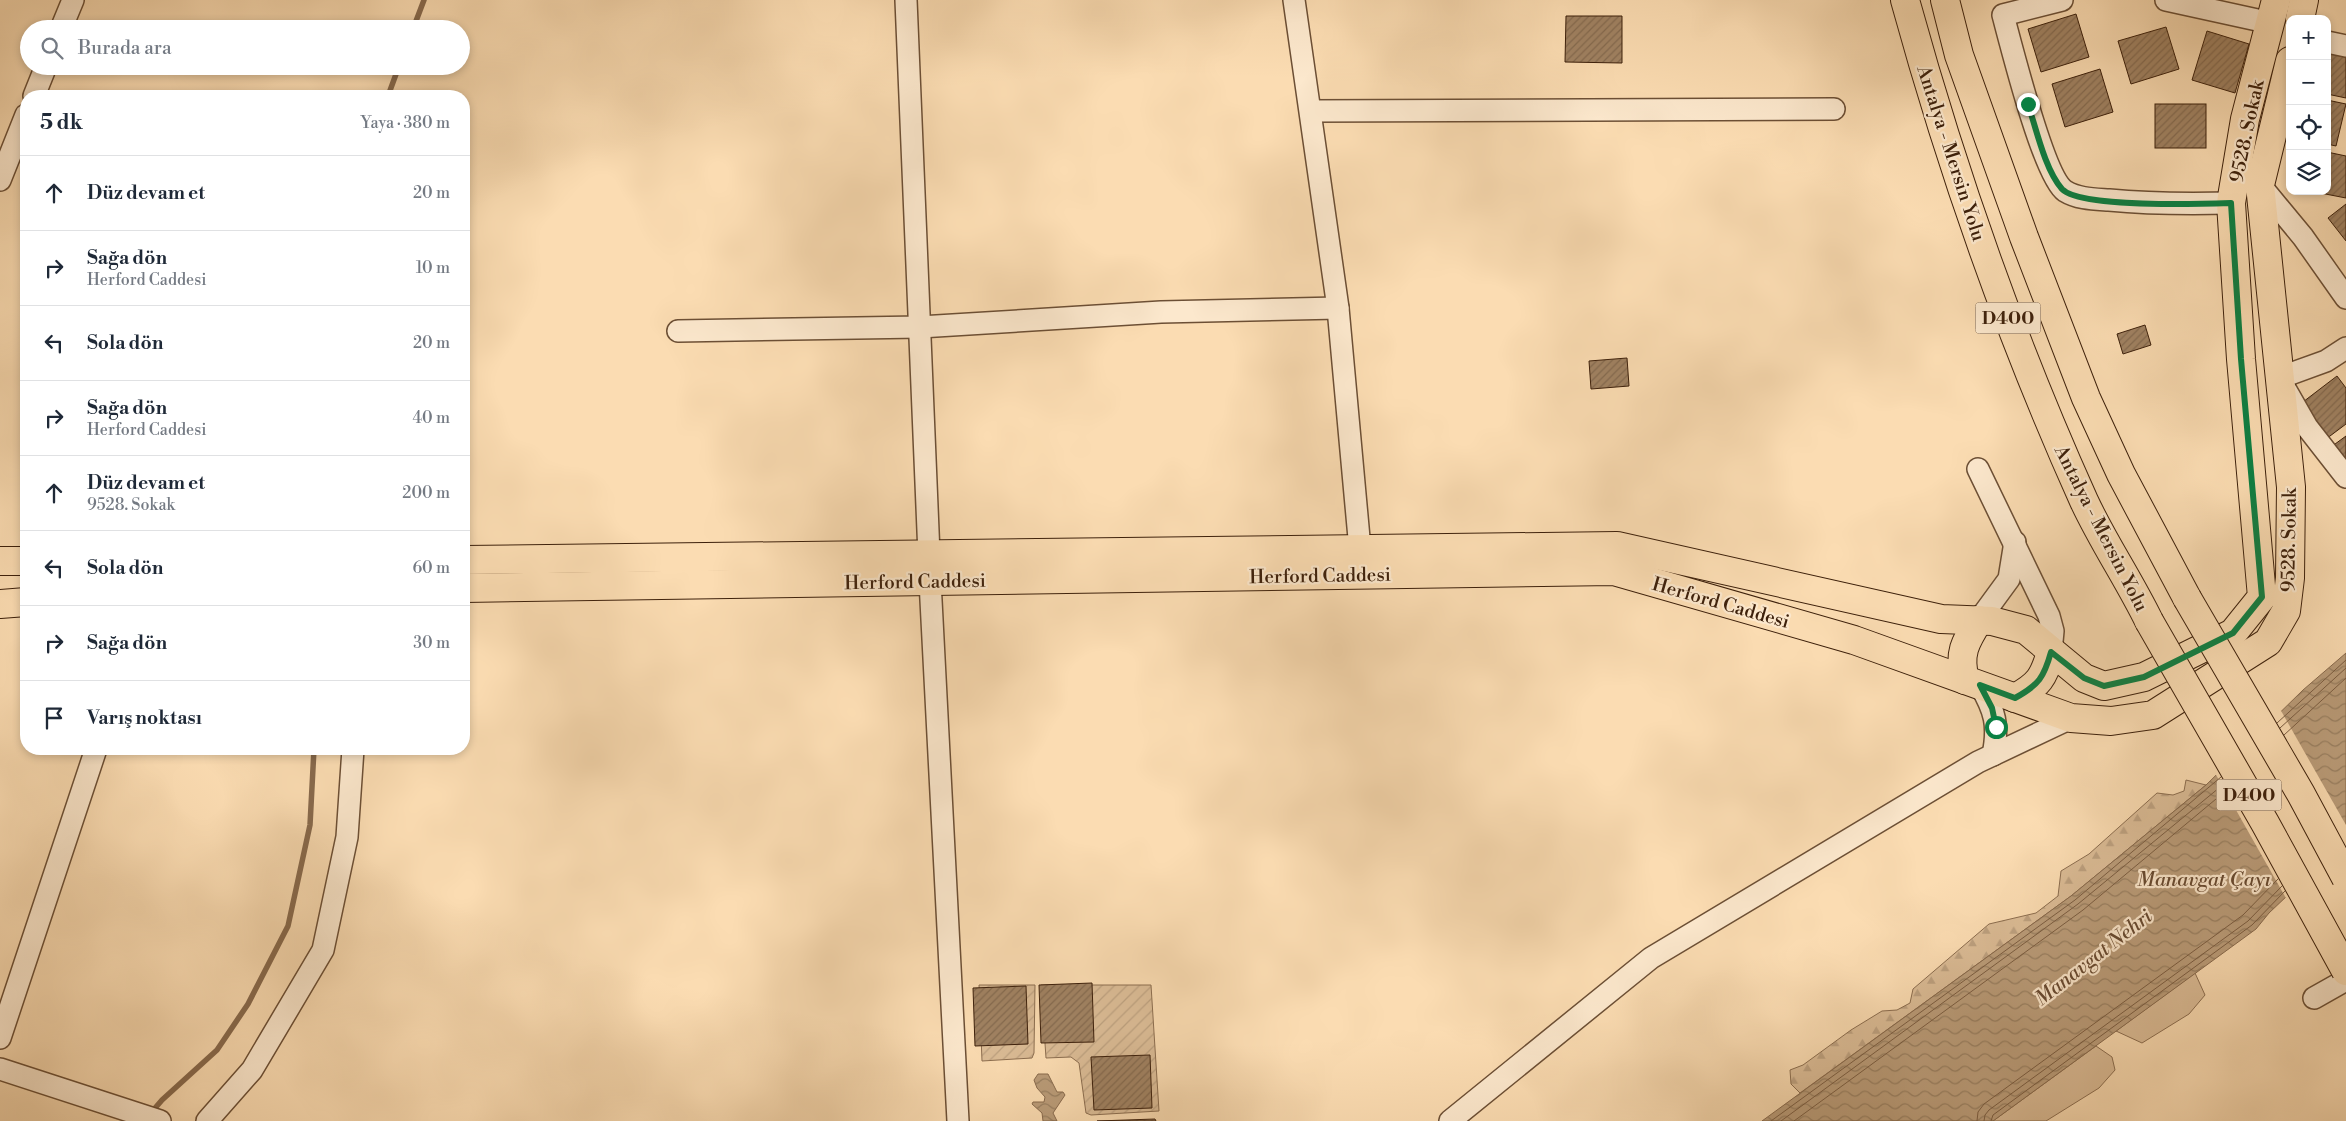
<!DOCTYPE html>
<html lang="tr">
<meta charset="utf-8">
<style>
:root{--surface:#fff;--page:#f2f2f3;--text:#1f2937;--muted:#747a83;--line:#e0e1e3}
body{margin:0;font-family:"Libre Bodoni",serif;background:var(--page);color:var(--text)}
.controls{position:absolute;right:15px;top:15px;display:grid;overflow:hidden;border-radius:10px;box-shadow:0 2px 8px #0003}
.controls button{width:45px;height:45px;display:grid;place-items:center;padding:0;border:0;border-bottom:1px solid var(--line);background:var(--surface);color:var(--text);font:25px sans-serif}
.stop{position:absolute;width:15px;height:15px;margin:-11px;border:4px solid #0b8043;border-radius:50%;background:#fff}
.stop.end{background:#0b8043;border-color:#fff;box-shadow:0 1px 5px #0008}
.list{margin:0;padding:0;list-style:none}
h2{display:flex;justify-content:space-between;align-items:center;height:65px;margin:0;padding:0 20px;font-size:21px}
h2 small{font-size:16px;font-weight:400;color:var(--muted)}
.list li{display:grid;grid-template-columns:32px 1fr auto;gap:15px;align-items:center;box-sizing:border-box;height:75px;padding:0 20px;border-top:1px solid var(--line)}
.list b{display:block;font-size:19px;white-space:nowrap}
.list p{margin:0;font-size:16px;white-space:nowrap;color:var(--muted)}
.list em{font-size:16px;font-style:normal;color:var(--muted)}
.icon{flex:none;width:28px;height:28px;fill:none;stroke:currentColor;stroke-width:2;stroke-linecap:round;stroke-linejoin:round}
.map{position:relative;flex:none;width:2346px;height:1121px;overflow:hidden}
.search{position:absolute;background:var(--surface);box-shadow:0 2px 8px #0003;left:20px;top:20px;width:450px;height:55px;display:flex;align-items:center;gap:12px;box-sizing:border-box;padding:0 18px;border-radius:28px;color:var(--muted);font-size:19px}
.panel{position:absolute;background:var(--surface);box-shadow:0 2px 8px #0003;left:20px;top:90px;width:450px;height:665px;border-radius:20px}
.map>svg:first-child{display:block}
</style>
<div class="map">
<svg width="2346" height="1121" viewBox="0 0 2346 1121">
<defs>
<pattern id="forest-firs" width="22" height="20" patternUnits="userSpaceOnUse" patternTransform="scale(1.25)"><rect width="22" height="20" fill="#dbbc96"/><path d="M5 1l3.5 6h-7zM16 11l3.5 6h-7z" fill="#bda180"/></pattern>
<pattern id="garden-furrows" width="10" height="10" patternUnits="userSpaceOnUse" patternTransform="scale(1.25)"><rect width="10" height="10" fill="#dbbc96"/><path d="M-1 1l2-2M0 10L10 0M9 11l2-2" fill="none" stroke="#bda180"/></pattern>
<pattern id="water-waves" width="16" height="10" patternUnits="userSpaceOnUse" patternTransform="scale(1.25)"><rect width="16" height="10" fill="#ba9c79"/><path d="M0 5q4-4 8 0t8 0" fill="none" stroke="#987f61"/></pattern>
<pattern id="building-hatch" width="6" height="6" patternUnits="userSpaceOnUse" patternTransform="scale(1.25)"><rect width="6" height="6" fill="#a08262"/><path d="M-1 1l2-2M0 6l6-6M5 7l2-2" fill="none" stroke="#846a4f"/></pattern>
</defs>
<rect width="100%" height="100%" fill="#fbdcb2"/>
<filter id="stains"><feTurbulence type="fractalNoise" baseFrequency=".004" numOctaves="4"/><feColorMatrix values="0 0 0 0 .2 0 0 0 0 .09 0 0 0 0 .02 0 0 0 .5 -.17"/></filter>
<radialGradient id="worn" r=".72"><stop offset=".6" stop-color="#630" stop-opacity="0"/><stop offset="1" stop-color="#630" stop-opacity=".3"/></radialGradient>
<g fill="#dbbc96" stroke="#8c6e50">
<polygon points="2195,973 2205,995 2189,1014 2142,1043 2116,1031"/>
<polygon points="2096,1046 2112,1057 2115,1070 2099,1088 2046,1121 1993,1121"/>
</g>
<polygon fill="url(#forest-firs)" stroke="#8c6e50" points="2186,780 2206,785 2071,896 1800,1093 1791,1084 1790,1070 1803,1065 1851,1030 1882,1011 1897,1010 1910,1003 1913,989 1989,924 2036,913 2058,896 2061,871 2089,854 2157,793 2173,795 2184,791"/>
<g fill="url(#garden-furrows)" stroke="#8c6e50">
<polygon points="979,985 1035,985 1034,1053 1032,1058 982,1061"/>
<polygon points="1041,985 1151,985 1159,1111 1091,1115 1086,1113 1079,1063 1071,1057 1046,1058"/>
</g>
<g fill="url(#water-waves)" stroke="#886a4d">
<polygon points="2346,653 2346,840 2269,913 2256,929 1993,1121 1762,1121 2071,896 2206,785 2303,690"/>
<polygon points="1038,1074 1048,1074 1057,1092 1063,1092 1065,1095 1053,1113 1057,1121 1043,1121 1042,1113 1032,1104 1033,1102 1044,1102 1045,1097 1037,1088 1034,1080"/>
</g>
<polygon fill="#fbdcb2" points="2280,709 2346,825 2346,844 2287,900 2215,773"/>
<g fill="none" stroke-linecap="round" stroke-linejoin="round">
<g stroke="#7c5e42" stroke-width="1">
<polyline points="2277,723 2346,660"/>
<polyline points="2280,728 2346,668"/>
<polyline points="2284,735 2346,678"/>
<polyline points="1771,1121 2075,900 2221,777"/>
<polyline points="1781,1121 2078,904 2225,783"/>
<polyline points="1794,1121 2083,910 2228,789"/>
<polyline points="1977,1121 1978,1112 1984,1104 2243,915 2278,879"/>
<polyline points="1984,1121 1985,1115 1989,1110 2248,921 2282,886"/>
<polyline points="1991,1121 1993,1115 2252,925 2285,891"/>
</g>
<g stroke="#886a4d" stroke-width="5.5">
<polyline points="413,29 424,0"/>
<polyline points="388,96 399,66"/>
<polyline points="150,1114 162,1100 217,1050 248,1004 288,926 310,825 314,749"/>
</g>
</g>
<g fill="url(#building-hatch)" stroke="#3d200b">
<polygon points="2076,14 2089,57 2041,72 2028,29"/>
<polygon points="1566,16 1622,16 1622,63 1565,62"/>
<polygon points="2166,27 2179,69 2131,84 2118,41"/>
<polygon points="2207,31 2249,44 2235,93 2192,80"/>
<polygon points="2327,50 2346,55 2346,98 2327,94"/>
<polygon points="2100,69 2113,112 2065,127 2052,84"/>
<polygon points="2327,100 2346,104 2336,146 2327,144"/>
<rect x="2155" y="104" width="51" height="44"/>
<polygon points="2327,152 2346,156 2346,198 2310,191 2327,191"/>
<polygon points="2346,204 2346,241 2328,218"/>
<polygon points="2145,325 2151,345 2123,354 2117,334"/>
<polygon points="1627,358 1629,386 1591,389 1589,361"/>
<polygon points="2337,376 2346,388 2346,424 2326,439 2299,405"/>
<polygon points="2346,436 2346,467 2331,447"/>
<polygon points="1092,983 1094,1042 1041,1043 1039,985"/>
<polygon points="1026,986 1028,1044 975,1046 973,988"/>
<polygon points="1150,1055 1152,1108 1094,1110 1091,1057"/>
<polygon points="1155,1119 1156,1121 1097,1121"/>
</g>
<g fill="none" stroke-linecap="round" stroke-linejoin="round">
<g stroke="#6c4f35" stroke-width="24">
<g id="minor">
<polyline points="906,0 929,555"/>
<polyline points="1294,0 1338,308 1360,549"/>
<path d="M2062 0 2003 15C2011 45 2044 177 2065 191 2078 199 2094 199 2109 200 2150 204 2190 204 2231 203"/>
<polyline points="2166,0 2271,23"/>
<polyline points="61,29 73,0"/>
<polyline points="2327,42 2346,46"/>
<polyline points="34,96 46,66"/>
<polyline points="1311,111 1834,109"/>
<polyline points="0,180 26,115"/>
<polyline points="2260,185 2303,237 2346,298"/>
<polyline points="678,331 920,327 1161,312 1338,308"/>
<polyline points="2346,348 2326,361 2279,378 2307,427 2346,477"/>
<polyline points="1978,469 2049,616 2053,631 2051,652"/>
<polyline points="930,581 958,1121"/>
<polyline points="1979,620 2009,579 2015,542"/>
<path d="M1980 685C1995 711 1999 725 1993 755"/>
<polyline points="2314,998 2346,980"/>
<polyline points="0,1038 96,749"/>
<polyline points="0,1069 160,1121"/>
<polyline points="207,1121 252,1070 323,950 347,837 353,749"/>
<polyline points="1450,1121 1651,958 1978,762 2071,718"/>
</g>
</g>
<g stroke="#3d200b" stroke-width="30">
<g id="major">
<polyline points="2300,19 2304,0"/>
<polyline points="464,560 1617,546 1941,619 1992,621 2026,630 2084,678 2104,686 2144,677 2233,633 2262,597 2241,359 2231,203 2245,119 2276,0"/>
<polyline points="0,561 26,561"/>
<polyline points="464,588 1614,571 1854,640 2071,718 2111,721 2153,715 2268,642 2286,611 2290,578 2291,487 2260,185 2290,61"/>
<polyline points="0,604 26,602"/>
<path d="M1965 680C1958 654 1965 642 1979 620"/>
<path d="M2015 698C2039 685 2044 677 2051 652"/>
</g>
</g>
<g stroke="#3d200b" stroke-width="30">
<g id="highway">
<path d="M1905 0C1952 171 2011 339 2084 501 2103 542 2129 580 2149 621"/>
<polyline points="1945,0 1959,55 2024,237 2086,398 2121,474 2187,598"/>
</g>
</g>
<use href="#minor" stroke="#fce8cd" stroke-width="21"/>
<use href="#major" stroke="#fbdcb2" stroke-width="28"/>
<use href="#highway" stroke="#fbdcb2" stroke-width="28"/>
<g stroke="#3d200b" stroke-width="30" stroke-linecap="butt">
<g id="highway-bridge">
<polyline points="2187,598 2301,794 2346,878"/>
<polyline points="2149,621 2265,823 2346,971"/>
</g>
</g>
<use href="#highway-bridge" stroke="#fbdcb2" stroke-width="28"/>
</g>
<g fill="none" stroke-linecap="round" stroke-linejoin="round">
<path stroke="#0b8043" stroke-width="6" d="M1996 727 1992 708 1980 685 2015 698C2039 685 2044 677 2051 652L2084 678 2104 686 2144 677 2233 633 2262 597 2241 359 2231 203C2202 204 2080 208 2062 189 2045 170 2036 128 2028 104"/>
</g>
<g text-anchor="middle" stroke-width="4.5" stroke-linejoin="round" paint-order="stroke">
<g fill="#fce8cd" stroke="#765c45" stroke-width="1">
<rect x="1975.5" y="302.5" width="65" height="31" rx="4"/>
<rect x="2216.5" y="779.5" width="65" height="31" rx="4"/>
</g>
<g font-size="18" font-weight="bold" fill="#3d200b">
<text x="2008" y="324">D400</text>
<text x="2249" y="801">D400</text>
</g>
<g font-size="19" fill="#3d200b" stroke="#fce8cd">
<text transform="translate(2246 131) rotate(-78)" y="7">9528. Sokak</text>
<text transform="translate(1952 153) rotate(72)" y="7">Antalya - Mersin Yolu</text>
<text transform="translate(2102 528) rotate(63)" y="7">Antalya - Mersin Yolu</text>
<text transform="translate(2288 540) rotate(-89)" y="7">9528. Sokak</text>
<text transform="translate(1320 575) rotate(-1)" y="7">Herford Caddesi</text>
<text transform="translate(915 581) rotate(-1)" y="7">Herford Caddesi</text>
<text transform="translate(1721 602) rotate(16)" y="7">Herford Caddesi</text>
</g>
<g font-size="20" font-style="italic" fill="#694b32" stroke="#fce8cd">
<text x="2204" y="886">Manavgat Çayı</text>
<text transform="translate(2093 957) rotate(-38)" y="7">Manavgat Nehri</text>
</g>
</g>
<rect width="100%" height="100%" filter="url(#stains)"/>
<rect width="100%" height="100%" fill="url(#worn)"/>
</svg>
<div class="controls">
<button>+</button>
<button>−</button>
<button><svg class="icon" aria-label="locate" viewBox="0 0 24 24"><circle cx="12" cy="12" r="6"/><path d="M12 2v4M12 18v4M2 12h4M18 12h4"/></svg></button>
<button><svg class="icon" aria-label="layers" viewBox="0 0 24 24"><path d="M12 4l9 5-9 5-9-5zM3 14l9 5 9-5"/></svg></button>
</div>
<div class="stop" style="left:1996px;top:727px"></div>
<div class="stop end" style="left:2028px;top:104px"></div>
<div class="search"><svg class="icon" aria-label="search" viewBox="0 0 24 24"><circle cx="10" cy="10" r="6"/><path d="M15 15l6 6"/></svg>Burada ara</div>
<section class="panel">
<h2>5 dk<small>Yaya · 380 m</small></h2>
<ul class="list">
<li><svg class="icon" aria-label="ahead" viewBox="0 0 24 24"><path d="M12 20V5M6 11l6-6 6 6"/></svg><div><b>Düz devam et</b></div><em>20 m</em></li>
<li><svg class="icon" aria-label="right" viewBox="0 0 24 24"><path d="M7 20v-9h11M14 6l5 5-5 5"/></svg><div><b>Sağa dön</b><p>Herford Caddesi</p></div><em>10 m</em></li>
<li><svg class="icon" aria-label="left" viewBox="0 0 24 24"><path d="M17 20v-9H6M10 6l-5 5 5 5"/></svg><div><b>Sola dön</b></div><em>20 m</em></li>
<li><svg class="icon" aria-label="right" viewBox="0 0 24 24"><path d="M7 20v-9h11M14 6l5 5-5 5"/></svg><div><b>Sağa dön</b><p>Herford Caddesi</p></div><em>40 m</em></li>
<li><svg class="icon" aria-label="ahead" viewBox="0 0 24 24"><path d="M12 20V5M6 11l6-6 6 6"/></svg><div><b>Düz devam et</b><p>9528. Sokak</p></div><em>200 m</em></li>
<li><svg class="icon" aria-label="left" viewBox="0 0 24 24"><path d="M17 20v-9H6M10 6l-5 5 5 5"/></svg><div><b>Sola dön</b></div><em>60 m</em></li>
<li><svg class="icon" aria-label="right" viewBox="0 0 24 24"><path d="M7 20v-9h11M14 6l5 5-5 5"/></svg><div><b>Sağa dön</b></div><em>30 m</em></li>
<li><svg class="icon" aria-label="arrive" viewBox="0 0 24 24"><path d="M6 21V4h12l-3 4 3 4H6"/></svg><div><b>Varış noktası</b></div></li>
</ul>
</section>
</div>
